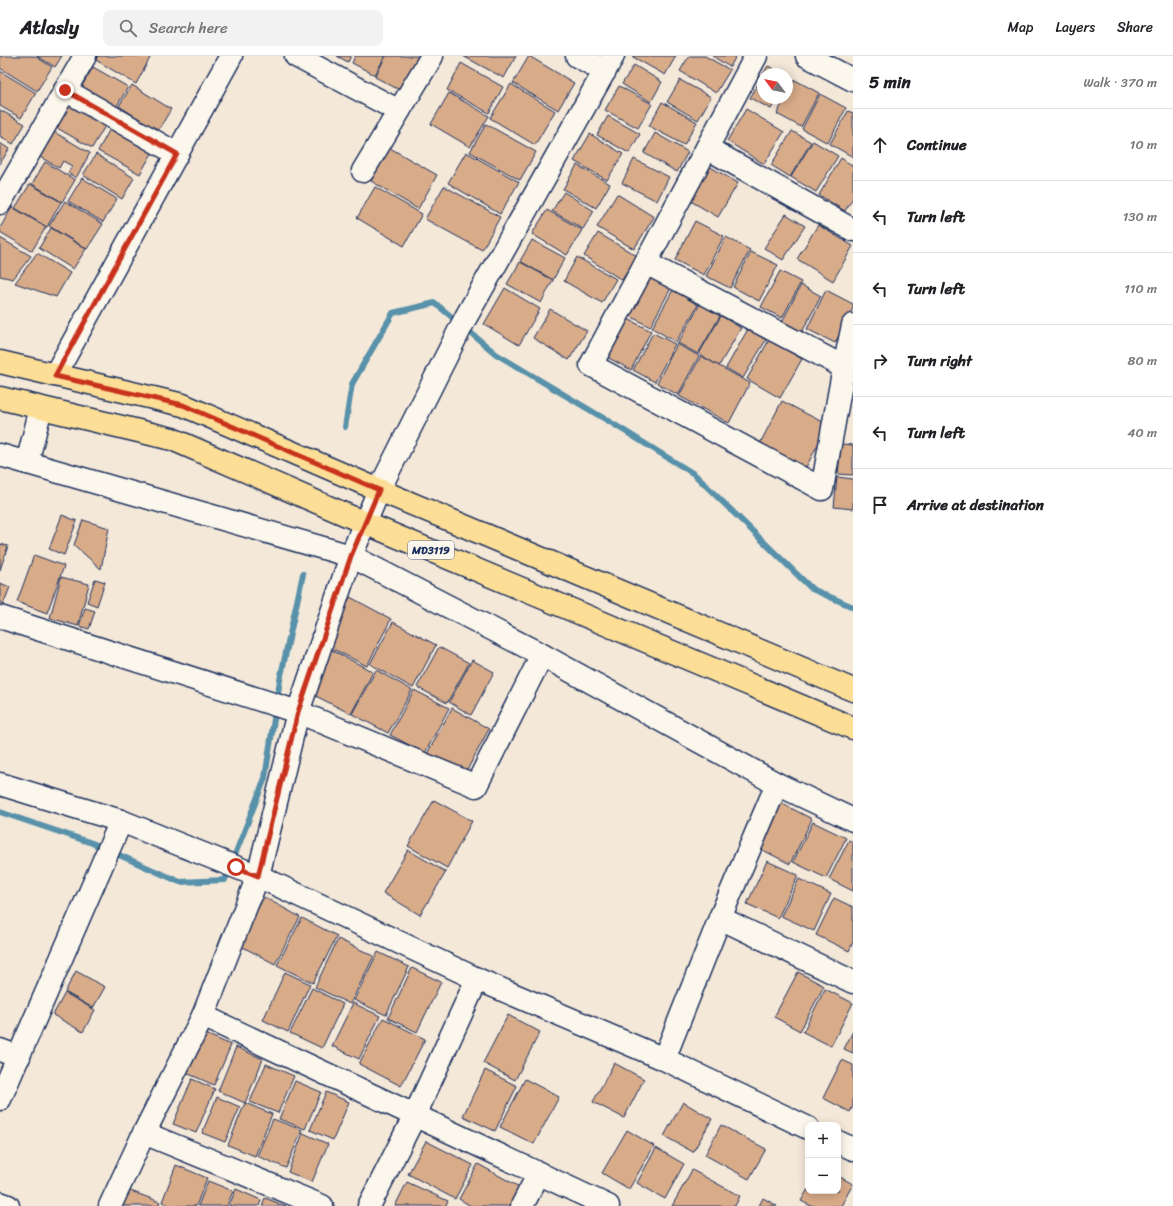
<!DOCTYPE html>
<meta charset="utf-8">
<style>
:root{--surface:#fff;--page:#f2f2f2;--text:#202124;--muted:#757577;--line:#e0e0e0}
body{margin:0;font-family:Sriracha,sans-serif;background:var(--page);color:var(--text)}
.controls{position:absolute;right:12px;bottom:12px;display:grid;overflow:hidden;border-radius:8px;box-shadow:0 2px 10px #0003}
.controls button{width:36px;height:36px;display:grid;place-items:center;padding:0;border:0;border-bottom:1px solid var(--line);background:var(--surface);color:var(--text);font:20px sans-serif}
.compass{position:absolute;left:757px;top:12px;width:36px;height:36px;border-radius:50%;background:var(--surface);box-shadow:0 2px 10px #0003;rotate:302deg}
.stop{position:absolute;width:12px;height:12px;margin:-9px;border:3px solid #c8321e;border-radius:50%;background:#fff}
.stop.end{background:#c8321e;border-color:#fff;box-shadow:0 1px 4px #0008}
.list{margin:0;padding:0;list-style:none}
h2{display:flex;justify-content:space-between;align-items:center;height:52px;margin:0;padding:0 16px;font-size:17px}
h2 small{font-size:13px;font-weight:400;color:var(--muted)}
.list li{display:grid;grid-template-columns:26px 1fr auto;gap:12px;align-items:center;box-sizing:border-box;height:72px;padding:0 16px;border-top:1px solid var(--line)}
.list b{display:block;font-size:15px;white-space:nowrap}
.list em{font-size:13px;font-style:normal;color:var(--muted)}
.icon{flex:none;width:22px;height:22px;fill:none;stroke:currentColor;stroke-width:2;stroke-linecap:round;stroke-linejoin:round}
.map{position:relative;flex:none;width:853px;height:1150px;overflow:hidden}
header{display:flex;align-items:center;gap:24px;box-sizing:border-box;height:56px;padding:0 20px;background:var(--surface);border-bottom:1px solid var(--line)}
header strong{font-size:19px}
nav{display:flex;gap:22px;margin-inline-start:auto;font-size:14px}
.search{width:280px;height:36px;background:var(--page);display:flex;align-items:center;gap:10px;box-sizing:border-box;padding:0 14px;border-radius:8px;color:var(--muted);font-size:15px}
main{display:flex}
aside{flex:1;background:var(--surface)}
.map>svg:first-child{display:block}
</style>
<header>
<strong>Atlasly</strong>
<div class="search"><svg class="icon" aria-label="search" viewBox="0 0 24 24"><circle cx="10" cy="10" r="6"/><path d="M15 15l6 6"/></svg>Search here</div>
<nav><a>Map</a><a>Layers</a><a>Share</a></nav>
</header>
<main>
<div class="map">
<svg width="853" height="1150" viewBox="0 0 853 1150">
<rect width="100%" height="100%" fill="#f4e8d8"/>
<filter id="ink" filterUnits="userSpaceOnUse"><feTurbulence type="fractalNoise" baseFrequency=".025" numOctaves="2"/><feDisplacementMap in="SourceGraphic" scale="8" xChannelSelector="R" yChannelSelector="G"/><feConvolveMatrix kernelMatrix="1 2 1 2 8 2 1 2 1" color-interpolation-filters="sRGB"/></filter>
<g filter="url(#ink)">
<g fill="none" stroke-linecap="round" stroke-linejoin="round">
<g stroke="#5991aa" stroke-width="6">
<polyline points="345,371 352,328 393,257 435,247 496,298 615,369 694,418 812,533 853,551"/>
<polyline points="0,756 92,787 180,826 225,824 265,722 280,624 303,518"/>
</g>
</g>
<g fill="#d8ab89" stroke="#1b2f5e">
<polygon points="1,0 35,0 52,11 37,35 0,12 0,2"/>
<polygon points="37,0 62,0 55,11"/>
<polygon points="89,0 151,0 136,28"/>
<polygon points="337,0 351,0 348,6"/>
<polygon points="355,0 385,0 375,19 352,7"/>
<polygon points="386,0 420,0 407,38 375,21"/>
<polygon points="463,0 516,0 504,22"/>
<polygon points="529,0 574,27 558,54 513,27"/>
<polygon points="634,0 676,0 665,19 633,1"/>
<polygon points="689,0 705,0 730,14 716,37 680,15"/>
<polygon points="712,0 736,0 730,11"/>
<polygon points="461,7 503,31 489,57 447,34"/>
<polygon points="634,9 662,26 651,46 622,28"/>
<polygon points="768,10 784,18 763,18"/>
<polygon points="93,11 128,31 114,55 79,35"/>
<polygon points="0,15 36,37 21,62 0,50"/>
<polygon points="763,19 763,42 777,42 771,53 750,42"/>
<polygon points="680,24 711,41 698,64 667,46"/>
<polygon points="795,24 819,37 801,71 777,58 785,42 787,42 787,39"/>
<polygon points="511,28 555,55 535,89 490,62"/>
<polygon points="132,29 171,53 158,75 119,50"/>
<polygon points="619,30 652,48 638,72 605,54"/>
<polygon points="449,37 489,60 470,91 431,68"/>
<polygon points="820,38 846,52 828,87 802,73"/>
<polygon points="72,44 108,65 92,92 57,72"/>
<polygon points="662,46 697,66 684,89 649,70"/>
<polygon points="746,53 784,76 764,108 727,85"/>
<polygon points="0,54 25,68 13,88 0,80"/>
<polygon points="848,55 853,57 853,101 830,88"/>
<polygon points="608,60 640,78 629,97 597,79"/>
<polygon points="486,68 536,96 520,124 470,96"/>
<polygon points="112,69 155,92 140,118 98,95"/>
<polygon points="792,75 811,86 790,121 771,109"/>
<polygon points="54,76 90,97 76,122 68,117 72,110 63,105 59,112 40,101"/>
<polygon points="655,77 688,96 677,116 644,97"/>
<polygon points="590,78 623,98 607,124 574,105"/>
<polygon points="813,85 838,100 816,136 791,121"/>
<polygon points="0,87 9,93 0,108"/>
<polygon points="390,92 437,119 418,153 371,125"/>
<polygon points="466,96 519,126 500,158 448,127"/>
<polygon points="96,98 134,122 122,143 83,119"/>
<polygon points="841,102 853,110 853,142 845,155 819,139"/>
<polygon points="634,103 669,121 657,145 622,127"/>
<polygon points="45,106 75,124 62,146 32,128"/>
<polygon points="577,109 610,128 596,152 563,133"/>
<polygon points="707,109 738,127 718,161 687,143"/>
<polygon points="82,122 117,143 103,166 68,145"/>
<polygon points="30,128 61,146 47,171 15,152"/>
<polygon points="444,130 500,161 482,194 425,163"/>
<polygon points="375,131 422,158 404,190 357,162"/>
<polygon points="564,136 594,155 583,173 552,155"/>
<polygon points="617,138 654,161 634,193 597,171"/>
<polygon points="65,145 103,168 87,193 49,170"/>
<polygon points="12,151 46,171 32,195 0,176 0,172"/>
<polygon points="547,154 582,174 567,199 532,178"/>
<polygon points="786,158 805,170 783,204 764,192"/>
<polygon points="695,165 724,180 704,219 675,204"/>
<polygon points="818,169 853,190 833,225 797,203"/>
<polygon points="51,172 86,193 73,213 39,192"/>
<polygon points="598,177 637,200 622,224 584,200"/>
<polygon points="726,181 750,194 730,232 706,220"/>
<polygon points="0,182 31,200 13,223 0,220"/>
<polygon points="532,184 565,202 553,224 520,205"/>
<polygon points="751,196 778,209 759,245 733,231"/>
<polygon points="37,197 70,217 56,241 15,227"/>
<polygon points="577,201 616,223 602,247 564,225"/>
<polygon points="520,206 553,224 541,247 507,228"/>
<polygon points="780,215 801,226 782,262 761,251"/>
<polygon points="646,219 671,232 650,271 625,257"/>
<polygon points="801,229 821,240 802,276 782,266"/>
<polygon points="505,232 540,253 519,289 484,268"/>
<polygon points="673,234 698,249 676,286 652,272"/>
<polygon points="826,234 853,248 853,252 835,287 807,273"/>
<polygon points="700,248 720,260 698,298 678,287"/>
<polygon points="550,253 587,275 569,304 533,282"/>
<polygon points="721,260 741,272 719,310 699,298"/>
<polygon points="626,262 651,275 631,314 605,300"/>
<polygon points="748,273 766,284 743,322 726,312"/>
<polygon points="653,277 675,288 655,326 633,314"/>
<polygon points="769,284 802,303 780,342 747,323"/>
<polygon points="677,288 699,300 678,339 657,327"/>
<polygon points="701,300 750,327 729,367 679,340"/>
<polygon points="782,345 828,369 803,417 757,393"/>
<polygon points="841,388 853,389 853,419 838,418"/>
<polygon points="837,421 853,423 853,453 834,451"/>
<polygon points="62,459 77,465 64,499 49,493"/>
<polygon points="83,464 109,472 101,513 74,489"/>
<polygon points="0,488 8,490 0,514"/>
<polygon points="34,499 64,510 47,557 17,546"/>
<polygon points="61,521 89,528 78,570 50,562"/>
<polygon points="95,523 105,526 97,550 87,546"/>
<polygon points="0,527 10,531 3,549 0,547"/>
<polygon points="350,541 391,563 367,610 325,589"/>
<polygon points="85,552 95,555 89,573 79,570"/>
<polygon points="393,566 436,589 413,632 370,608"/>
<polygon points="439,591 469,607 447,647 417,631"/>
<polygon points="330,593 373,616 351,658 308,636"/>
<polygon points="472,604 494,616 471,659 449,646"/>
<polygon points="376,614 412,634 388,677 352,658"/>
<polygon points="414,634 449,652 425,697 390,679"/>
<polygon points="452,652 489,673 465,718 427,698"/>
<polygon points="434,744 472,765 447,812 408,790"/>
<polygon points="777,745 812,763 790,808 755,790"/>
<polygon points="813,766 846,782 826,822 793,806"/>
<polygon points="849,784 853,786 853,835 829,823"/>
<polygon points="408,794 446,816 420,859 383,837"/>
<polygon points="767,805 798,819 778,862 747,848"/>
<polygon points="799,823 831,838 814,875 781,860"/>
<polygon points="264,841 300,861 275,908 239,889"/>
<polygon points="834,842 853,851 853,886 849,895 816,879"/>
<polygon points="302,862 337,880 313,927 277,909"/>
<polygon points="338,883 374,900 350,948 315,931"/>
<polygon points="378,896 409,911 386,959 354,944"/>
<polygon points="412,912 441,926 417,976 388,962"/>
<polygon points="76,915 105,931 93,952 65,936"/>
<polygon points="285,916 310,928 288,976 263,964"/>
<polygon points="798,916 824,930 800,975 774,961"/>
<polygon points="312,932 343,948 322,992 290,977"/>
<polygon points="825,933 853,947 831,990 803,976"/>
<polygon points="65,937 95,954 83,976 53,959"/>
<polygon points="353,947 380,960 359,1003 332,990"/>
<polygon points="508,959 540,976 515,1024 483,1007"/>
<polygon points="383,962 425,983 401,1030 359,1008"/>
<polygon points="199,975 231,989 214,1029 182,1015"/>
<polygon points="853,975 853,997 844,993"/>
<polygon points="236,991 263,1003 245,1047 218,1035"/>
<polygon points="842,1004 853,1009 853,1050 850,1056 823,1042"/>
<polygon points="614,1007 644,1023 624,1062 593,1046"/>
<polygon points="266,1008 294,1020 278,1057 250,1046"/>
<polygon points="485,1014 517,1030 495,1075 463,1060"/>
<polygon points="192,1023 215,1033 196,1077 173,1068"/>
<polygon points="525,1023 559,1041 534,1088 500,1071"/>
<polygon points="295,1025 321,1036 305,1073 279,1063"/>
<polygon points="326,1036 349,1046 333,1084 310,1074"/>
<polygon points="217,1041 240,1051 225,1086 202,1077"/>
<polygon points="683,1046 712,1063 693,1096 664,1080"/>
<polygon points="245,1047 272,1058 255,1100 228,1089"/>
<polygon points="273,1063 302,1074 286,1112 257,1100"/>
<polygon points="721,1069 766,1093 749,1123 705,1099"/>
<polygon points="627,1074 654,1090 629,1133 602,1117"/>
<polygon points="303,1077 328,1088 312,1126 288,1116"/>
<polygon points="426,1085 473,1109 455,1143 408,1118"/>
<polygon points="656,1092 684,1108 665,1143 637,1127"/>
<polygon points="478,1108 523,1133 514,1150 471,1150 459,1143"/>
<polygon points="176,1109 207,1122 196,1150 171,1150 162,1146"/>
<polygon points="692,1114 740,1140 735,1150 672,1150"/>
<polygon points="838,1120 853,1128 841,1150 811,1150 801,1145 808,1133 808,1135 838,1135"/>
<polygon points="208,1125 233,1135 227,1150 198,1150"/>
<polygon points="407,1126 448,1145 446,1150 395,1150"/>
<polygon points="236,1133 261,1144 259,1150 229,1150"/>
<polygon points="128,1134 160,1146 158,1150 121,1150"/>
<polygon points="265,1142 286,1150 262,1150"/>
<polygon points="763,1142 777,1150 759,1150"/>
</g>
<g fill="none" stroke-linecap="round" stroke-linejoin="round">
<g stroke="#1b2f5e" stroke-width="25">
<g id="minor">
<polyline points="296,0 399,55"/>
<polyline points="577,0 605,15"/>
<polyline points="756,0 591,309 822,433 844,311 853,269"/>
<polyline points="807,0 853,24"/>
<polyline points="65,34 177,98"/>
<polyline points="707,92 853,174"/>
<polyline points="363,115 432,0"/>
<polyline points="0,147 85,0"/>
<polyline points="646,207 844,311"/>
<polyline points="55,319 231,0"/>
<polyline points="0,399 351,500 542,599 777,728 853,764"/>
<polyline points="27,407 41,352"/>
<polyline points="0,561 298,656 476,730 542,599"/>
<polyline points="0,728 121,765 258,820 477,923 664,1003 808,1072"/>
<polyline points="720,862 853,926"/>
<polyline points="203,960 608,1150"/>
<polyline points="0,994 19,1001"/>
<polyline points="664,1003 720,862 777,728"/>
<polyline points="0,1043 121,765"/>
<polyline points="144,1077 322,1150"/>
<polyline points="838,1086 853,1093"/>
<polyline points="0,1147 8,1150"/>
<polyline points="110,1150 144,1077 203,960 258,820 298,656 351,500 379,434 466,261 613,0"/>
<polyline points="369,1150 415,1059 477,923"/>
<polyline points="522,1150 539,1117"/>
</g>
</g>
<g stroke="#1b2f5e" stroke-width="25">
<g id="primary">
<polyline points="0,306 183,349 379,434 853,634"/>
<polyline points="0,342 172,383 365,467 853,672"/>
</g>
</g>
<use href="#minor" stroke="#fbf7ec" stroke-width="22"/>
<use href="#primary" stroke="#fcde96" stroke-width="22"/>
</g>
</g>
<g fill="none" stroke-linecap="round" stroke-linejoin="round" filter="url(#ink)">
<polyline stroke="#c8321e" stroke-width="5" points="65,34 177,98 55,320 183,349 379,434 351,500 298,656 258,820 236,811"/>
</g>
<g text-anchor="middle" stroke-width="3" stroke-linejoin="round" paint-order="stroke">
<rect fill="#fbf7ec" stroke="#5e6b89" stroke-width="1" x="408" y="485" width="46" height="18" rx="3"/>
<g font-size="11" font-weight="bold" fill="#1b2f5e">
<text x="431" y="498">MD3119</text>
</g>
</g>
</svg>
<div class="controls">
<button>+</button>
<button>−</button>
</div>
<svg class="compass" viewBox="-18 -18 36 36"><path d="M0-13l5 13h-10z" fill="#e53935"/><path d="M0 13l5-13h-10z" fill="#757577"/></svg>
<div class="stop" style="left:236px;top:811px"></div>
<div class="stop end" style="left:65px;top:34px"></div>
</div>
<aside>
<h2>5 min<small>Walk · 370 m</small></h2>
<ul class="list">
<li><svg class="icon" aria-label="ahead" viewBox="0 0 24 24"><path d="M12 20V5M6 11l6-6 6 6"/></svg><div><b>Continue</b></div><em>10 m</em></li>
<li><svg class="icon" aria-label="left" viewBox="0 0 24 24"><path d="M17 20v-9H6M10 6l-5 5 5 5"/></svg><div><b>Turn left</b></div><em>130 m</em></li>
<li><svg class="icon" aria-label="left" viewBox="0 0 24 24"><path d="M17 20v-9H6M10 6l-5 5 5 5"/></svg><div><b>Turn left</b></div><em>110 m</em></li>
<li><svg class="icon" aria-label="right" viewBox="0 0 24 24"><path d="M7 20v-9h11M14 6l5 5-5 5"/></svg><div><b>Turn right</b></div><em>80 m</em></li>
<li><svg class="icon" aria-label="left" viewBox="0 0 24 24"><path d="M17 20v-9H6M10 6l-5 5 5 5"/></svg><div><b>Turn left</b></div><em>40 m</em></li>
<li><svg class="icon" aria-label="arrive" viewBox="0 0 24 24"><path d="M6 21V4h12l-3 4 3 4H6"/></svg><div><b>Arrive at destination</b></div></li>
</ul>
</aside>
</main>
